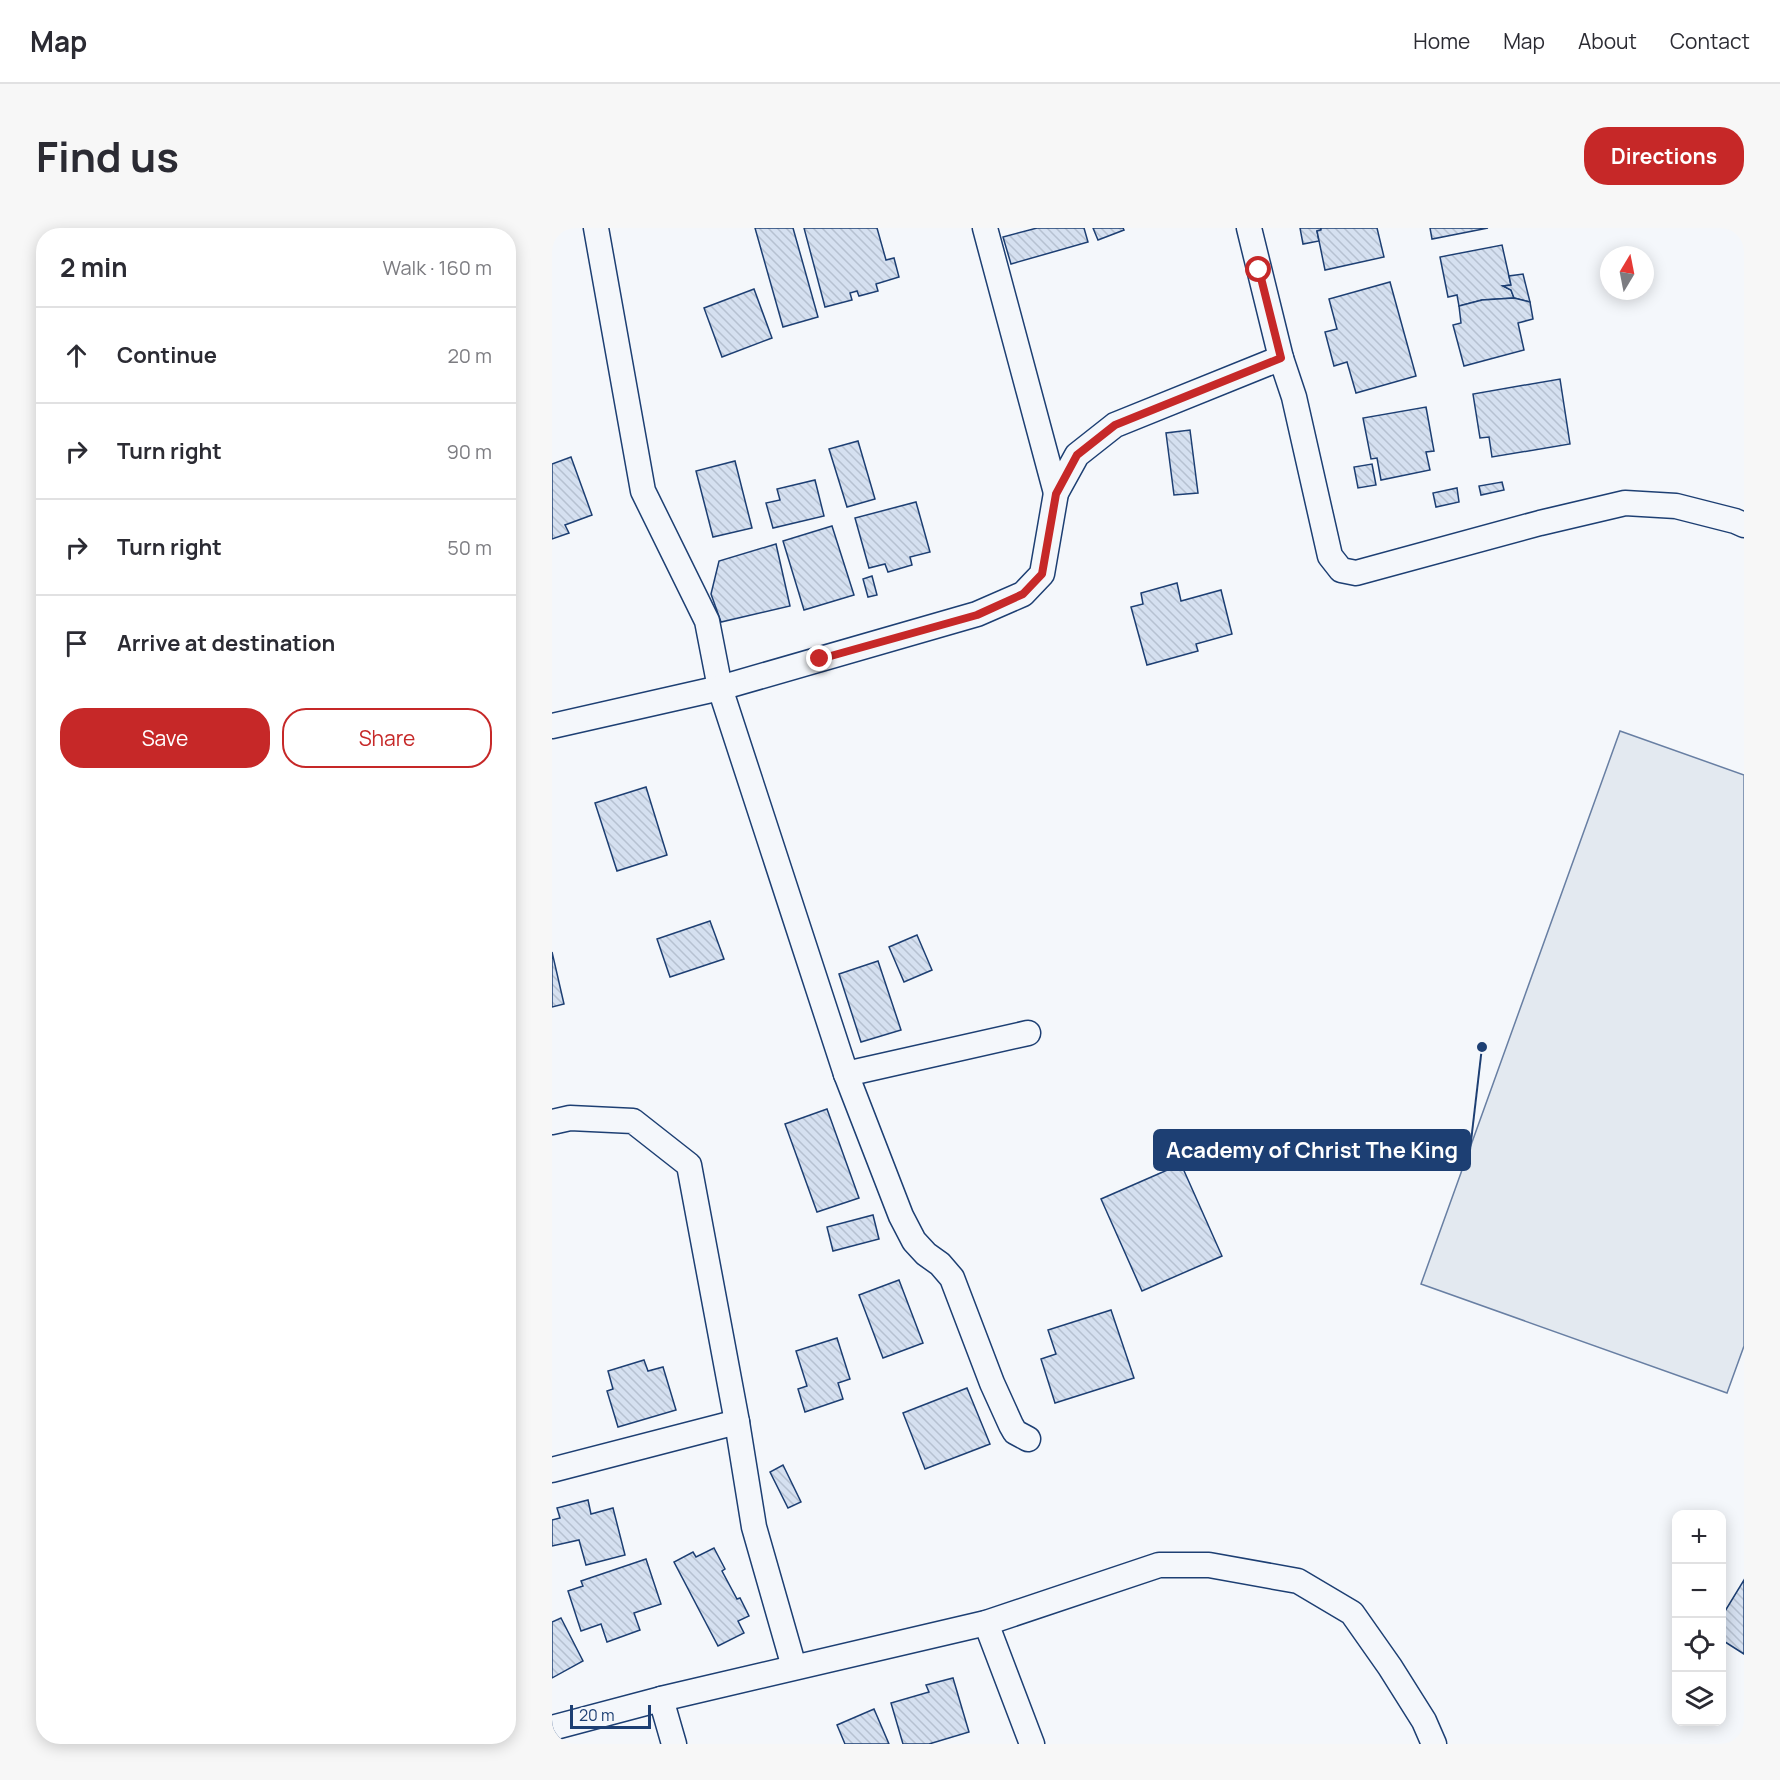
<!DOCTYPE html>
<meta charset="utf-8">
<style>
:root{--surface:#fff;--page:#f7f7f7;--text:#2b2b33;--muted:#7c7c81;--line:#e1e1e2;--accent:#c62828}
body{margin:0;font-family:Manrope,sans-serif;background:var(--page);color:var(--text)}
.controls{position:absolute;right:18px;bottom:18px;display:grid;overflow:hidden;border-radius:12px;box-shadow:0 3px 15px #0003}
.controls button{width:54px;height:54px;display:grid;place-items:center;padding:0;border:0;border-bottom:2px solid var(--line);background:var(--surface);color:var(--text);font:30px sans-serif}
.compass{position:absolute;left:1048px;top:18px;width:54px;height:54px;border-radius:50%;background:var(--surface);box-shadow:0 3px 15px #0003;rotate:10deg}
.scale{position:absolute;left:18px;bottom:15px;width:81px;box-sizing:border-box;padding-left:6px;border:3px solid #1d3f73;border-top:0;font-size:16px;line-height:21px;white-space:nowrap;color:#1d3f73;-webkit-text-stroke:4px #f4f7fb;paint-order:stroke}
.stop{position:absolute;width:18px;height:18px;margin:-14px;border:4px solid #c62828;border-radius:50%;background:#fff}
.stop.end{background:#c62828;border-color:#fff;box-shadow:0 2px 6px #0008}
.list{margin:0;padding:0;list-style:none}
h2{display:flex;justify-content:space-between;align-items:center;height:78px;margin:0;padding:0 24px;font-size:26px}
h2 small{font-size:20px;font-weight:400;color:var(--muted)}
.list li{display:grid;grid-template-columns:39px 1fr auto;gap:18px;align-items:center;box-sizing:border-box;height:96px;padding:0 24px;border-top:2px solid var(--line)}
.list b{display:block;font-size:22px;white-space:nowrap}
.list em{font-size:20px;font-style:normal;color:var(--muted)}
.actions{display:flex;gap:12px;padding:18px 24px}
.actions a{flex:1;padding:14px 0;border:2px solid var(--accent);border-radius:24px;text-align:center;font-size:21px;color:var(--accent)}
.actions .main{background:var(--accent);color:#fff}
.icon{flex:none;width:33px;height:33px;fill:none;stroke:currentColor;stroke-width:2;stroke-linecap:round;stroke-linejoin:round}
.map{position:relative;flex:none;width:1192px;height:1516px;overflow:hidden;border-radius:24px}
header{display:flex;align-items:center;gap:36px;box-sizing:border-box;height:84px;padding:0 30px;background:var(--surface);border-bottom:2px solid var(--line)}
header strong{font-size:28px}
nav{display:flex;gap:33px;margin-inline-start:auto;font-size:21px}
.intro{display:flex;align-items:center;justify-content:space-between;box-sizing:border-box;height:144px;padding:0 36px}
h1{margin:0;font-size:42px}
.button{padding:15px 27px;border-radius:24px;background:var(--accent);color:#fff;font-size:21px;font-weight:700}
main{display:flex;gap:36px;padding:0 36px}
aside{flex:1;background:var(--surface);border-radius:24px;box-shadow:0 3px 15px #0003}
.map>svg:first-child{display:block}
</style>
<header>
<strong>Map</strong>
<nav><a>Home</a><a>Map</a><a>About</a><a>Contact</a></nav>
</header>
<div class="intro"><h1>Find us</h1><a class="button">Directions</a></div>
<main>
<aside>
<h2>2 min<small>Walk · 160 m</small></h2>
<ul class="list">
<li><svg class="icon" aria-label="ahead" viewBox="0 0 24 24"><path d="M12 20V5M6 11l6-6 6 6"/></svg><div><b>Continue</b></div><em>20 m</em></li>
<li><svg class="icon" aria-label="right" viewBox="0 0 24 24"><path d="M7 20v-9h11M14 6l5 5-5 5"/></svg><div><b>Turn right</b></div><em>90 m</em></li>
<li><svg class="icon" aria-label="right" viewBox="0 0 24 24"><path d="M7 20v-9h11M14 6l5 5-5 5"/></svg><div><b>Turn right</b></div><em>50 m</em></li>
<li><svg class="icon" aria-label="arrive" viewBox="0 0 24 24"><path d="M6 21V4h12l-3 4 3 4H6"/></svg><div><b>Arrive at destination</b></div></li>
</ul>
<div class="actions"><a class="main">Save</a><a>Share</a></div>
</aside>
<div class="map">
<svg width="1192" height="1516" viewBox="0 0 1192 1516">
<defs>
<pattern id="building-back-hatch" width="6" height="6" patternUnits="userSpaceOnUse" patternTransform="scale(1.5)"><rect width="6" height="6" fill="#d5e0f0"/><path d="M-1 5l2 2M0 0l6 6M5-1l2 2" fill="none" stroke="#b6c1d1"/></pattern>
</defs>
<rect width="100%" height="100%" fill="#f4f7fb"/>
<polygon fill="#e3e9f0" stroke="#687fa3" stroke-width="1.5" points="1068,503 1192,547 1192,1118 1175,1165 869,1056"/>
<g fill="url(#building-back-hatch)" stroke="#1d3f73" stroke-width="1.5">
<polygon points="203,0 241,0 266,89 231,99"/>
<polygon points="252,0 325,0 334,32 342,30 347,49 324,56 326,63 307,68 305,63 298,65 300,72 273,79"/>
<polygon points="485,0 532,0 536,14 459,36 451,9"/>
<polygon points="541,0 571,0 572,2 546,12"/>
<polygon points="748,0 769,0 769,2 765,3 767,13 751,16"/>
<polygon points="769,0 825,0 832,29 773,42 765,3 769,2"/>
<polygon points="878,0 936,0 880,11"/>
<polygon points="950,17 959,57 951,58 959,62 962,70 930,72 907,78 905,67 896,69 888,29"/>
<polygon points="971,46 978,74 962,70 959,62 951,58 959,57 957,48"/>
<polygon points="838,54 864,148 804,165 795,134 782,138 773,104 785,101 777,71"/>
<polygon points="202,61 220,110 170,129 152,80"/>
<polygon points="962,70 978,74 981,91 966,95 972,122 912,138 901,97 909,95 907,78 930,72"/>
<polygon points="1008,151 1018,216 940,229 937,209 928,210 921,166"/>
<polygon points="874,179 882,223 874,224 878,242 829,252 825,230 819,231 811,190"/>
<polygon points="638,202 646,265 622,267 614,205"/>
<polygon points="306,213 323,271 295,279 277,221"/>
<polygon points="19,229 40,287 13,297 17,305 0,311 0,236"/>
<polygon points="183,233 200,300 161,309 144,243"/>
<polygon points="820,236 824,257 806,260 802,239"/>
<polygon points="263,252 272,288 221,300 214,275 228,272 225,261"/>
<polygon points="950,254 952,262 929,267 927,258"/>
<polygon points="905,260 907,274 884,279 881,265"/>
<polygon points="364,274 378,324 358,329 360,337 336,344 333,336 317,340 303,290"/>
<polygon points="280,298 302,367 252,382 231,313"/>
<polygon points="224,316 238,378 169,394 159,366 167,333"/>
<polygon points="320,348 325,367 316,369 311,351"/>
<polygon points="625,355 629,373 669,362 680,406 644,416 646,423 595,437 579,379 591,376 589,365"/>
<polygon points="94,559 115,627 65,643 43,575"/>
<polygon points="158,693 172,731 118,749 105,711"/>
<polygon points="365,707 380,742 352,754 337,719"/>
<polygon points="0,724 12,776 0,779"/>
<polygon points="326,733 349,802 309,814 287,746"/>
<polygon points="275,881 307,970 265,984 233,896"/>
<polygon points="629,936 670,1028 590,1063 549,971"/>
<polygon points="321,987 327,1011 281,1023 275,999"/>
<polygon points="347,1052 371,1115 331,1130 307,1067"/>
<polygon points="559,1082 582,1150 503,1175 489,1131 504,1126 496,1102"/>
<polygon points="285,1110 298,1151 286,1155 291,1171 253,1184 246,1161 255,1158 244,1123"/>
<polygon points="92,1132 96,1143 111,1139 124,1182 66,1199 55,1163 61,1161 56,1143"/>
<polygon points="415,1160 438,1216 373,1241 351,1185"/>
<polygon points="231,1237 249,1274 236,1280 218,1244"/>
<polygon points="36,1272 39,1286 61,1280 73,1327 34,1337 27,1312 0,1318 0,1292 8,1290 5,1280"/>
<polygon points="162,1320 173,1341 170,1343 185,1371 188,1370 197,1388 186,1393 192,1405 166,1418 122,1334 141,1324 144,1329"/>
<polygon points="94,1331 109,1376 82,1385 88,1402 55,1414 49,1396 29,1403 16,1363 31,1358 29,1353"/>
<polygon points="1192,1352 1192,1426 1170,1412 1170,1388"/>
<polygon points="9,1390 31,1433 0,1450 0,1394"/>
<polygon points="401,1450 417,1504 377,1516 351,1516 339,1475 377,1464 374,1457"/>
<polygon points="322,1481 337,1516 293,1516 285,1497"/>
</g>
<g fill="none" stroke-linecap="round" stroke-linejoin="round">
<g stroke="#1d3f73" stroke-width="27">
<g id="street">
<polyline points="44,0 91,263 155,393 168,460 294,846 349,988 362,1013 374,1026 388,1036 400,1050 440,1155 459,1197 463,1204 476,1211"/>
<polyline points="433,0 504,265"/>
<polyline points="697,0 729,130"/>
<polyline points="0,498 168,460 425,386 471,366 490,346 504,265 525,227 563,197 729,130 742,169 778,328 789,342 804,345 988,295 1073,275 1124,278 1183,293 1192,297"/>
<polyline points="294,846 476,805"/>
<polyline points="0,894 18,890 81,893 137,937 185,1194 202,1299 242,1439"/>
<polyline points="0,1242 185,1194"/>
<polyline points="434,1395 480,1516"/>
<polyline points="109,1471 122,1516"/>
<polyline points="0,1500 109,1471 434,1395 607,1337 657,1337 746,1353 800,1385 838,1439 872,1493 882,1516"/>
</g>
</g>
<use href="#street" stroke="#f4f7fb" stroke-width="24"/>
</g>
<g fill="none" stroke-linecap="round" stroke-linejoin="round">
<polyline stroke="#c62828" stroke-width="8" points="268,431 425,387 471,366 490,346 504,266 525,227 563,197 729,130 707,42"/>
</g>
<path fill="none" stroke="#1d3f73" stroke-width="2" d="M930 819L918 922"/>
<circle fill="#1d3f73" stroke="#f4f7fb" stroke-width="2" cx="930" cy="819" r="6"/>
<rect fill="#1d3f73" stroke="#1d3f73" stroke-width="2" x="602" y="902" width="316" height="40" rx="6"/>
<g font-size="22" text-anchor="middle" font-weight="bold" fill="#fff">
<text x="760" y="930">Academy of Christ The King</text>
</g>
</svg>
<div class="controls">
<button>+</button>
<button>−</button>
<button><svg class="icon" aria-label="locate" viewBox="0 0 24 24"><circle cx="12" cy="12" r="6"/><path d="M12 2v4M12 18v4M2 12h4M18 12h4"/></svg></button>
<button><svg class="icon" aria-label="layers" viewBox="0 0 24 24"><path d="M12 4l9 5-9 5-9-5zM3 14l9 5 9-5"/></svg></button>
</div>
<svg class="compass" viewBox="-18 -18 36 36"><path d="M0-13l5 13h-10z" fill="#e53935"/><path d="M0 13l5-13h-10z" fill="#7c7c81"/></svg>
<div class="scale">20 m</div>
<div class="stop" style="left:707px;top:42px"></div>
<div class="stop end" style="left:268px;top:431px"></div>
</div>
</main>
